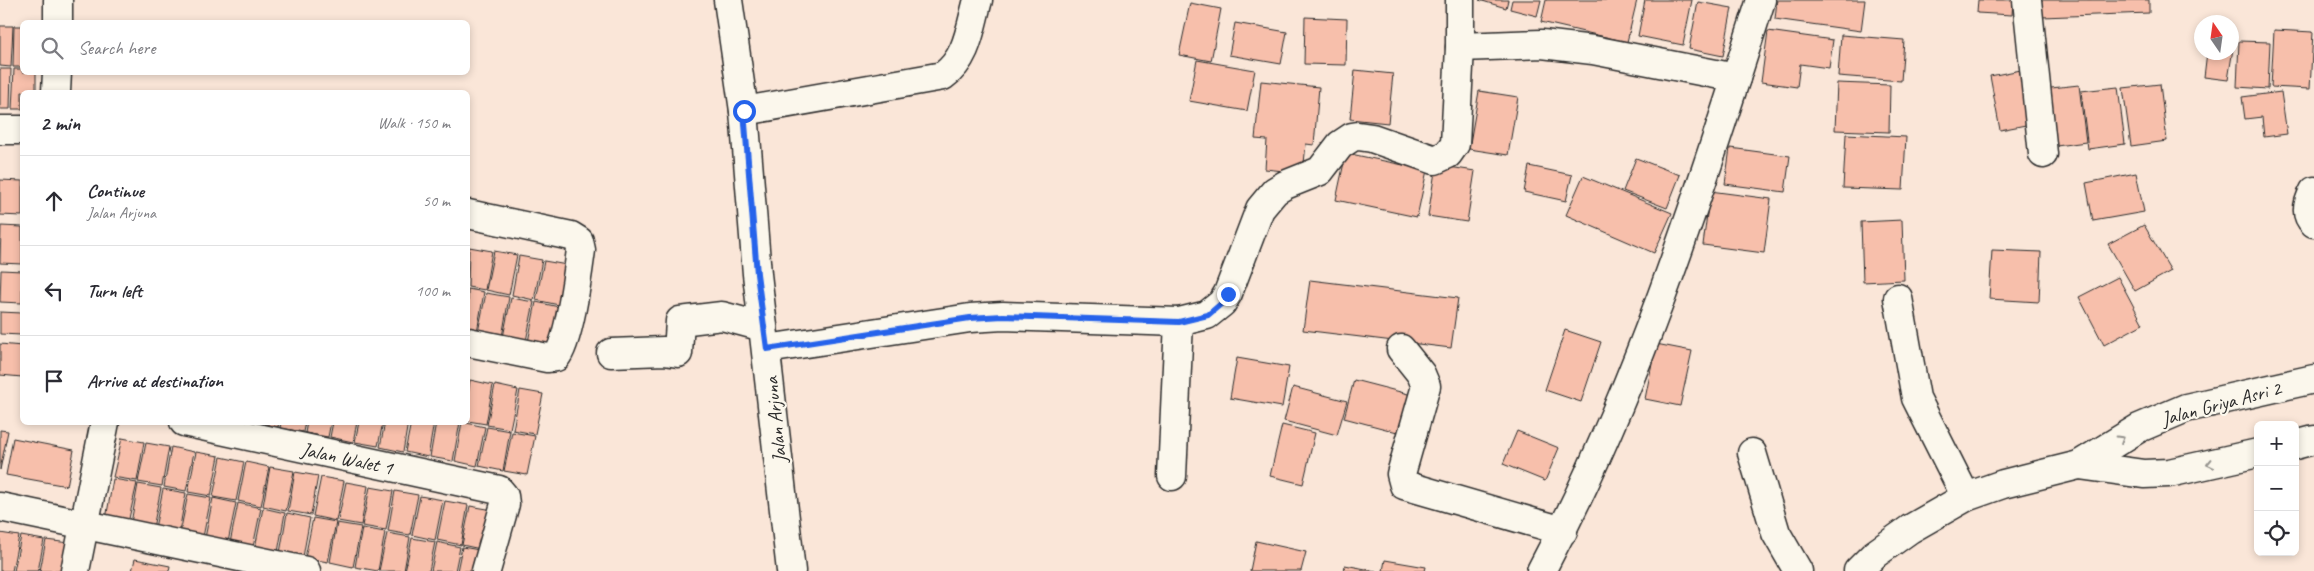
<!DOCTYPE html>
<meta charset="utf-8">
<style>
:root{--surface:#fff;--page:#f2f2f3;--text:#2b2b33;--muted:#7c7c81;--line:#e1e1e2}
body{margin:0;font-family:Caveat,sans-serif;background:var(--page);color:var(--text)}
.controls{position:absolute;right:15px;bottom:15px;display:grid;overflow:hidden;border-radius:8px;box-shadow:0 2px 8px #0003}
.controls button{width:45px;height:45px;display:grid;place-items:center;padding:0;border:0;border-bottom:1px solid var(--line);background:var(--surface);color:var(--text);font:25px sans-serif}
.compass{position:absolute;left:2194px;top:15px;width:45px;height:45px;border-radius:50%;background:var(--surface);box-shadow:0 2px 8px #0003;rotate:347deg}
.stop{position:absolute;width:15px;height:15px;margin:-11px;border:4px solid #2563eb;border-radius:50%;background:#fff}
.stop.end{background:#2563eb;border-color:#fff;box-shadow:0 1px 5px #0008}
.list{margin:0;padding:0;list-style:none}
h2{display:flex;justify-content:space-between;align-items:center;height:65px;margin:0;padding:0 20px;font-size:21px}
h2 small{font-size:16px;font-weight:400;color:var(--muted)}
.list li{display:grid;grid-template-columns:32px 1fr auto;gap:15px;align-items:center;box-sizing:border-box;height:90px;padding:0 20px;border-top:1px solid var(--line)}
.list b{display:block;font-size:19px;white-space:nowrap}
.list p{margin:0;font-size:16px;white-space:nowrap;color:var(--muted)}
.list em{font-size:16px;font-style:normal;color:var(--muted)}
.icon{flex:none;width:28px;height:28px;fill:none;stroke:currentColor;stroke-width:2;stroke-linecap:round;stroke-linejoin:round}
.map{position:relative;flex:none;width:2314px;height:571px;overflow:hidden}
.search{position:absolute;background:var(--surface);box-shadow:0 2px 8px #0003;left:20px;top:20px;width:450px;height:55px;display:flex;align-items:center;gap:12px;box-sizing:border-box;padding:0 18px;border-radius:8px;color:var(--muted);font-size:19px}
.panel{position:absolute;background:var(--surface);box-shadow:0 2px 8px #0003;left:20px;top:90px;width:450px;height:335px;border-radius:8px}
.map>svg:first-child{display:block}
</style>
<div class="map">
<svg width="2314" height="571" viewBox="0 0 2314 571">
<rect width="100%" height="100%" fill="#fae6d8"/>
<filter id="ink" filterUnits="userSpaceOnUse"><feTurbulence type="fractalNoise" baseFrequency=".02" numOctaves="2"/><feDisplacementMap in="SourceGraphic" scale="10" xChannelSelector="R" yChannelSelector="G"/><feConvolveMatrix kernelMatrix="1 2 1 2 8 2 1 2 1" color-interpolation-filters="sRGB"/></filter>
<g filter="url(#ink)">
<g fill="#f7bfab" stroke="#2b2b2b">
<polygon points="1479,0 1508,0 1506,8"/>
<polygon points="1512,0 1541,0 1537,16 1510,9"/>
<polygon points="1546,0 1637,0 1627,42 1541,22"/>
<polygon points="1645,0 1692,0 1683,45 1638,36"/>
<polygon points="1777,0 1865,0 1861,31 1775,19"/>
<polygon points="1978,0 2013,0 2012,15 1977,13"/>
<polygon points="2041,0 2149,0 2149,13 2042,17"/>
<polygon points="1698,2 1732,8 1723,56 1689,49"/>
<polygon points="1190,3 1221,9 1211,61 1179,55"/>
<polygon points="1305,17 1347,19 1346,65 1304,64"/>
<polygon points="1235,23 1287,32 1281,64 1229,55"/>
<polygon points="0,26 13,26 11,67 0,66"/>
<polygon points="14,26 22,26 22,67 13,67"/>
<polygon points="2274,30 2313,32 2310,89 2271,87"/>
<polygon points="1768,31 1833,40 1829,68 1800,64 1797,87 1761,82"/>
<polygon points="1841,35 1904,40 1901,81 1838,76"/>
<polygon points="2232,36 2235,36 2228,80 2204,77 2207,52 2232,52"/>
<polygon points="2239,41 2270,42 2268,89 2237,87"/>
<polygon points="1197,60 1255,70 1247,111 1189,101"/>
<polygon points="0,69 11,69 10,109 0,109"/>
<polygon points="14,69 22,69 22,72 36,72 36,92 22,92 22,109 12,109"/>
<polygon points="2026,69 2036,123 2000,130 1990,76"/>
<polygon points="1355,70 1393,74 1388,123 1350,119"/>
<polygon points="1261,81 1319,87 1314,145 1306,144 1303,173 1265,169 1267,140 1255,139"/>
<polygon points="1837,83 1890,85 1889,132 1835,130"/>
<polygon points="2160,84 2167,141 2131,146 2123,88"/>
<polygon points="2079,85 2086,142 2049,147 2042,89"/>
<polygon points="2118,87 2125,144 2088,149 2081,91"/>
<polygon points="1479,91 1518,97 1508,155 1469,149"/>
<polygon points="2281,92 2287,134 2264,137 2262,117 2245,119 2242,97"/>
<polygon points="1846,134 1906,137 1903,190 1843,188"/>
<polygon points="1730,148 1790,156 1785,192 1725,184"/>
<polygon points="1346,153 1427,170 1417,217 1336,200"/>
<polygon points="1636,158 1680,175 1667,208 1623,191"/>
<polygon points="1436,165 1475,171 1467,222 1428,216"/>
<polygon points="1529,166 1572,175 1566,201 1524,192"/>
<polygon points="2136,173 2144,212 2093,221 2086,183"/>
<polygon points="1583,176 1672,213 1654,253 1566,215"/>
<polygon points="0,180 22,181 22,216 0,215"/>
<polygon points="1710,191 1771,199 1764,253 1703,245"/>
<polygon points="1902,220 1904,280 1863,282 1861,222"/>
<polygon points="2144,225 2171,271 2135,291 2108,244"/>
<polygon points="1,226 22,227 22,264 0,263"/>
<polygon points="469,247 492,251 485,290 468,287"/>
<polygon points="1992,250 2041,252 2039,302 1989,299"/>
<polygon points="494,251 517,255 509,295 486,290"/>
<polygon points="519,256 542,260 534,300 512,295"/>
<polygon points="544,261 567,265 559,305 536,300"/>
<polygon points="1,270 22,271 22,303 0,302"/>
<polygon points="2118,277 2143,324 2104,345 2079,297"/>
<polygon points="1310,280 1458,298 1451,348 1303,330"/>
<polygon points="468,289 484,292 477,332 468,330"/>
<polygon points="486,293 509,297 502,337 478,332"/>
<polygon points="511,298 534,302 526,341 503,337"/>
<polygon points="536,302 559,307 551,346 528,342"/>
<polygon points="0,312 22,313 22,335 0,334"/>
<polygon points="1565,330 1601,342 1581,402 1545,390"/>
<polygon points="0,344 22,346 22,377 0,375"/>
<polygon points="1656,344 1692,351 1680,406 1645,399"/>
<polygon points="1237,358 1289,367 1282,407 1230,398"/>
<polygon points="470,380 493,385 486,424 468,421 468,395"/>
<polygon points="1354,380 1412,395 1401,433 1344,418"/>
<polygon points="495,385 518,390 510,429 487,425"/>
<polygon points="1293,387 1347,401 1337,435 1284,421"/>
<polygon points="520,390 543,394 535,434 513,430"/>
<polygon points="255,422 279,422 278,427"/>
<polygon points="281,422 305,422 303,432 280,428"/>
<polygon points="307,422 331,422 328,437 305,433"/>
<polygon points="333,422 357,422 353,442 330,437"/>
<polygon points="359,422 383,422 378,446 355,442"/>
<polygon points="385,422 408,422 403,452 380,447"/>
<polygon points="411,422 434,422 428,457 405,452"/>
<polygon points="436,422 460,422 453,461 430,457"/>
<polygon points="462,422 485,427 477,466 455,461"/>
<polygon points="1282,425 1315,433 1303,484 1270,476"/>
<polygon points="487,427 510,431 503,471 479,466"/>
<polygon points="0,430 8,431 0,470"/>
<polygon points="1517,431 1559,448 1545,481 1503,464"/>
<polygon points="512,432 535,436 527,475 504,471"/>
<polygon points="13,438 74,450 67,486 6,475"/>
<polygon points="122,438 144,442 137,481 113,477"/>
<polygon points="146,443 169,447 162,486 138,482"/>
<polygon points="171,447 194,452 186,491 164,487"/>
<polygon points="196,452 219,456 211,496 188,492"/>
<polygon points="221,457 244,462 236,501 213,497"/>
<polygon points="246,462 269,467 261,506 238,501"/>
<polygon points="270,467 294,471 286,511 263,506"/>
<polygon points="295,472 318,476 311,515 288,511"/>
<polygon points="321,477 344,481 336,521 313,516"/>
<polygon points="113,479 137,483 128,523 106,519"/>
<polygon points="346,482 368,486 361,525 338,521"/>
<polygon points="138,484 161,488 153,528 131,523"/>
<polygon points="370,487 393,491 386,530 362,526"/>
<polygon points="163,489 186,493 179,532 155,528"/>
<polygon points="395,491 418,495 410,535 388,531"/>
<polygon points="188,494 211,498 203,537 180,533"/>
<polygon points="420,496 443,500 435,540 412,535"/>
<polygon points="213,498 236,503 228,542 205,538"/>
<polygon points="445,501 468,505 461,545 437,540"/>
<polygon points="238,503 261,508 253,547 230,543"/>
<polygon points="470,506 493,510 485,550 462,545"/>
<polygon points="263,508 285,513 278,552 255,548"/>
<polygon points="287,513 310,518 303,557 280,553"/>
<polygon points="313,518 336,522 328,562 305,558"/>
<polygon points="337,523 361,527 353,567 330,562"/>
<polygon points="362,528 385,532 378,571 355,567"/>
<polygon points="0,533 19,536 12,571 0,571"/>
<polygon points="387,533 410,537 404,571 379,571"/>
<polygon points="21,536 44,540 38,571 14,571"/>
<polygon points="412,538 435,542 429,571 405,571"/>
<polygon points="46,540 69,543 64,571 40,571"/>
<polygon points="1256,541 1306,552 1301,571 1250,571"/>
<polygon points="437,542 460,547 455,571 431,571"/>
<polygon points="462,547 485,551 481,571 457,571"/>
<polygon points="135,559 170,566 169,571 132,571"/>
<polygon points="1385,560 1426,567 1425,571 1383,571"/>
<polygon points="1345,565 1376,571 1344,571"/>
</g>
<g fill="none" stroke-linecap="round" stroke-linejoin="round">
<g stroke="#2b2b2b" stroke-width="31">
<g id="minor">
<polyline points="728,0 744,111 757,274 791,571"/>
<polyline points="1460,0 1460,47 1542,44 1593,50 1736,78"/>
<polyline points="2027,0 2043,154"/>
<polyline points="58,22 58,0"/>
<polyline points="56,92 57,72"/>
<path d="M744 111 943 76C968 58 970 28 978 0"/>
<polyline points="0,130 22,130"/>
<path d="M2314 191C2308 202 2304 214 2314 223"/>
<path d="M468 214 571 236 579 241 581 250C578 272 569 343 556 357L547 358 468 342"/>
<polyline points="1898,298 1916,398 1966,497"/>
<polyline points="767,349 970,318 1003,316 1179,322 1207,315 1222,303 1228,293 1260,209 1275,191 1285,185 1320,171 1340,145 1352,137 1358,136 1372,138 1435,160 1448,154 1455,144 1460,47"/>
<polyline points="1401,349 1421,374 1426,386 1401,474 1404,485 1563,531"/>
<polyline points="611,353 664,351 678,353 680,321 722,316 763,327"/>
<polyline points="184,422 499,490 504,496 505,504 486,571"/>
<polyline points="2295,445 2314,440"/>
<polyline points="1752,453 1776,533 1798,571"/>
<polyline points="2079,465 2144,474 2169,473 2258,453"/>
<polyline points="1172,476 1179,322"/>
<polyline points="0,507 306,571"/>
<polyline points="75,571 105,422"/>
<path d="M1541 571C1637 390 1699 194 1761 0"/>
<polyline points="1858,571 1875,554 1910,529 1966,497 2003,484 2079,465 2139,428 2186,408 2314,379"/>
</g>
</g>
<use href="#minor" stroke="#fbf7ec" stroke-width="28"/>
</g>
<defs><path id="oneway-chevron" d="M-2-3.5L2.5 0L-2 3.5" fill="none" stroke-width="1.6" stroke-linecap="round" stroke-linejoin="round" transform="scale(1.25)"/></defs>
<g stroke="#93918c">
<use href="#oneway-chevron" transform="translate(2121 439) rotate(-31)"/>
<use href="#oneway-chevron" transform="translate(2210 464) rotate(167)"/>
</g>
</g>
<g fill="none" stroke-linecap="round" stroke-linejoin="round" filter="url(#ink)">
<polyline stroke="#2563eb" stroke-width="6" points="744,111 757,274 767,349 970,318 1003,316 1179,322 1208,315 1222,303 1228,294"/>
</g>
<g text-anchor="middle" stroke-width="4.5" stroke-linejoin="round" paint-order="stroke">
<g font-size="20" fill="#2b2b2b" stroke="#fbf7ec">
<text transform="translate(2221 403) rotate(-15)" y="7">Jalan Griya Asri 2</text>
<text transform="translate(775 420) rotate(-96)" y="7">Jalan Arjuna</text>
<text transform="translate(347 458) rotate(12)" y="7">Jalan Walet 1</text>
</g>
</g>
</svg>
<div class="controls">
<button>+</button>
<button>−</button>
<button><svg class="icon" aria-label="locate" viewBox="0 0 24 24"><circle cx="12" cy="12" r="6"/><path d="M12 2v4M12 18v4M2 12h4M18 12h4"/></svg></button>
</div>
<svg class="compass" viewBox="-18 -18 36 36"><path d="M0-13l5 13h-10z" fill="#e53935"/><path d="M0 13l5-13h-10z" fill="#7c7c81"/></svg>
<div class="stop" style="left:744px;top:111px"></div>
<div class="stop end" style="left:1228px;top:294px"></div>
<div class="search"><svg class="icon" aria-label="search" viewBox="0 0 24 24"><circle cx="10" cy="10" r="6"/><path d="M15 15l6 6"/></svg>Search here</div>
<section class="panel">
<h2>2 min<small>Walk · 150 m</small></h2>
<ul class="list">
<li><svg class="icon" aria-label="ahead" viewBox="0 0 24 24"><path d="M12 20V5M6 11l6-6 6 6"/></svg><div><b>Continue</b><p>Jalan Arjuna</p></div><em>50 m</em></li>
<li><svg class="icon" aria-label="left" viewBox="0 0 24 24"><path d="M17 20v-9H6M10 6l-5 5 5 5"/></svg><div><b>Turn left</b></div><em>100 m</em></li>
<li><svg class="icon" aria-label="arrive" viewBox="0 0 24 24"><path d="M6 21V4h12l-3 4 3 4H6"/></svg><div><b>Arrive at destination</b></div></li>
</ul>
</section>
</div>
